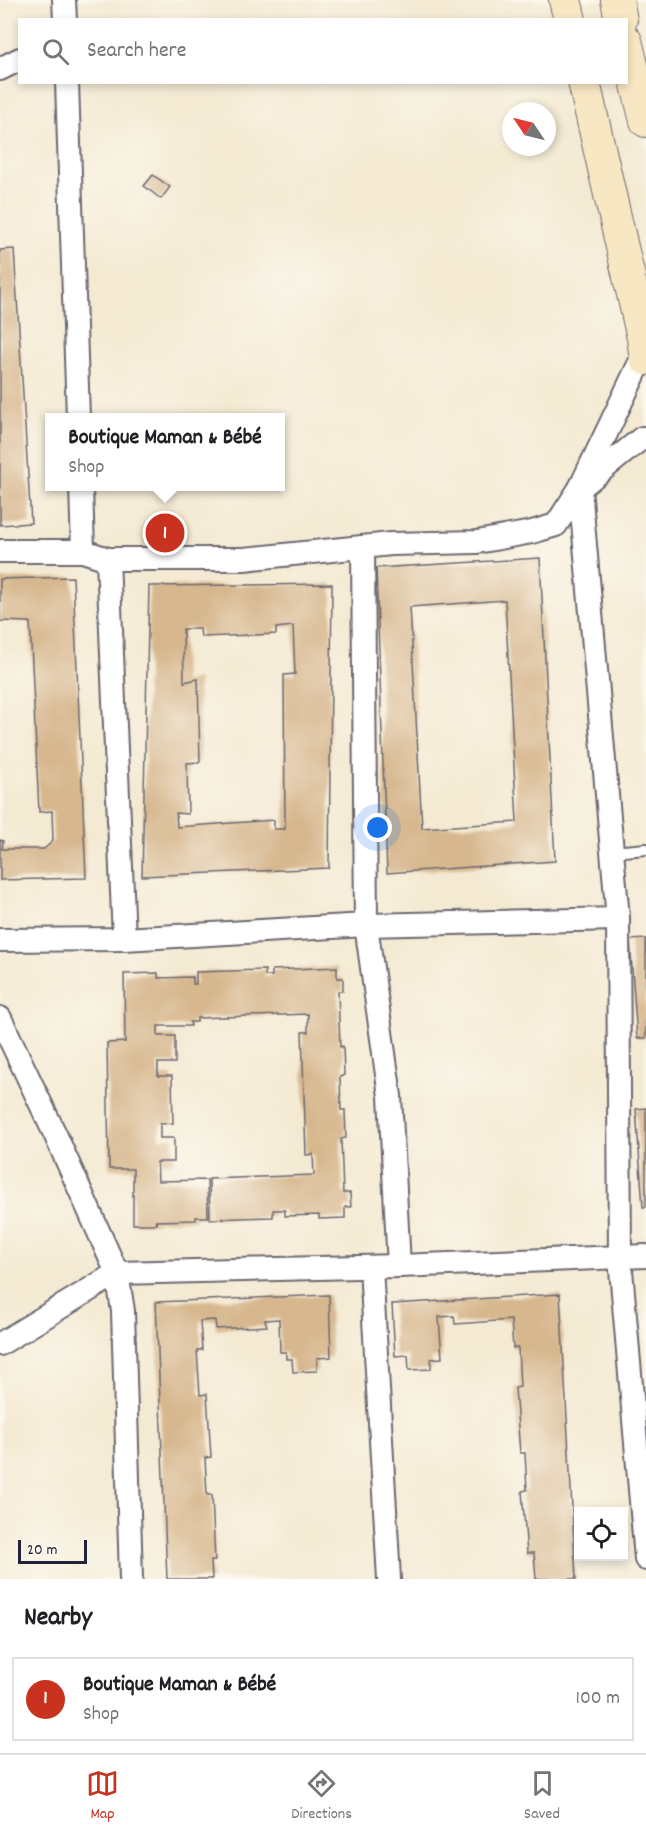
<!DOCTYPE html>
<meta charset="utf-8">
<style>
:root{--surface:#fff;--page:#f6f6f6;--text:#202124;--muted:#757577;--line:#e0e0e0;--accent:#c8321e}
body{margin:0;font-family:Dekko,sans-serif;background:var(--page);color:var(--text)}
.controls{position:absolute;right:18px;bottom:18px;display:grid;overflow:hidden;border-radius:0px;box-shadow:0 3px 9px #0003}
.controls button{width:54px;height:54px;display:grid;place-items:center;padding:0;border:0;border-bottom:2px solid var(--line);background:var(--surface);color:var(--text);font:30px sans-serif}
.compass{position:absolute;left:502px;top:102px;width:54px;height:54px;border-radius:50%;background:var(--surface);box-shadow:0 3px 9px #0003;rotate:305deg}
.scale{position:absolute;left:18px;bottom:15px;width:69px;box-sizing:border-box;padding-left:6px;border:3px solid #22223b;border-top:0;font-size:16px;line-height:21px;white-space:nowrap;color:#22223b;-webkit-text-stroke:4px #fbf7ec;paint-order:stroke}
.you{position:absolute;left:378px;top:828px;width:21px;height:21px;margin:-15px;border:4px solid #fff;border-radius:50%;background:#1a73e8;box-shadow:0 0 0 9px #1a73e833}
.badge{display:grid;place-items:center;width:39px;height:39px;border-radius:50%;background:var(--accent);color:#fff;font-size:20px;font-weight:700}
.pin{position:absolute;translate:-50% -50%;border:3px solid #fff;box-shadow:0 2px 6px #0006}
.popup{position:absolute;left:45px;top:413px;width:240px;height:78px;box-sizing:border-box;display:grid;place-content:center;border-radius:0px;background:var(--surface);filter:drop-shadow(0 2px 4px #0005);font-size:20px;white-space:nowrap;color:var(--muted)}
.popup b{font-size:22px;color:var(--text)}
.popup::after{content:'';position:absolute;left:50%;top:100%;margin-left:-12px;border:12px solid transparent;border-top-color:var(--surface)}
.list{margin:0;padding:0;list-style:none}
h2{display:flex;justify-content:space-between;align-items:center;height:78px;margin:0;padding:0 24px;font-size:26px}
h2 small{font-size:20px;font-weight:400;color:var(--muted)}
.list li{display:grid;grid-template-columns:39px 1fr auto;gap:18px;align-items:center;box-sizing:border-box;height:84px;margin:0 12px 12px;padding:0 12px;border:2px solid var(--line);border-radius:0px}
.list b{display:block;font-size:22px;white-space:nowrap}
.list p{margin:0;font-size:20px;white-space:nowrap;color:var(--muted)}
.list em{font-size:20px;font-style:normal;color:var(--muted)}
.icon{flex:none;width:33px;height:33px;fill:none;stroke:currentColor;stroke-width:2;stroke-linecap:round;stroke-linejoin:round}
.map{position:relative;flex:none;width:646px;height:1579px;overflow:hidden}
.search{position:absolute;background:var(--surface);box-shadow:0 3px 9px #0003;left:18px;right:18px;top:18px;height:66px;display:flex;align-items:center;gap:15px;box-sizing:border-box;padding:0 21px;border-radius:0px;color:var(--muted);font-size:22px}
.sheet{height:174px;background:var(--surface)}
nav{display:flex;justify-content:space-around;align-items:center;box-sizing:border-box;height:84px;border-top:2px solid var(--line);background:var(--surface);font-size:16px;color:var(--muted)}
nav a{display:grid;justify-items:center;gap:3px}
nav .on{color:var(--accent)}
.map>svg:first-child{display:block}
</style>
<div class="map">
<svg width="646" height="1579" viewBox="0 0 646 1579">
<rect width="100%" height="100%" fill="#fbf7ec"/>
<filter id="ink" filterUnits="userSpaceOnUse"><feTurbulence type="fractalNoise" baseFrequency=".0167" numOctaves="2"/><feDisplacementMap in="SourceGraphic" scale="12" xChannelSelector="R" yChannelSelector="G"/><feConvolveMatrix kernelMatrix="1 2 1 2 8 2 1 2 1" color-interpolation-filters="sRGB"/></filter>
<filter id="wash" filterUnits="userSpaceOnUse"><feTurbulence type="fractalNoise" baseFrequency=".008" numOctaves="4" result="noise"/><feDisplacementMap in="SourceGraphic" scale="24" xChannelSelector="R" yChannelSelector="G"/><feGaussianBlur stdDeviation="1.35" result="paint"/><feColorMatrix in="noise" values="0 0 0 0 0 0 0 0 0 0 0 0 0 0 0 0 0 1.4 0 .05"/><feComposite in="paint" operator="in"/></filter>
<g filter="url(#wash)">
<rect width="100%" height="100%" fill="#f4ead3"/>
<g id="blocks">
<g fill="#d7b78e" fill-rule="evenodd">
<polygon points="153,175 170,187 161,199 144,186"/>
<polygon points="14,249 31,523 0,525 0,250"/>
<path d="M540 558 555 861 387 873 376 568ZM505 600 517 822 422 828 410 607Z"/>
<polygon points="73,577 86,878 0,880 0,840 3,841 2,849 44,849 53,841 52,811 39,812 30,622 0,621 0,579"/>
<path d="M332 584 329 868 142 876 149 586ZM293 626 295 674 284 675 285 829H274V820L177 827 176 813 188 814 187 763 200 762 198 679 184 682 183 629H200L201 637 276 634V628Z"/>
<polygon points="646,939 646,1038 637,1038 630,940"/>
<polygon points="337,967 337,978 343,978 343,991 338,991 340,1047 343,1046 344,1075 340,1077 341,1110 345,1110 346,1138 341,1139 343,1193 350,1193 351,1207 345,1207 345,1218 319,1219 319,1215 285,1216 285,1210 273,1210 273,1217 210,1219 209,1179 314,1175 313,1154 306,1155 302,1032 308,1032 308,1014 197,1018 197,1022 190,1022 191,1026 158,1026 158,1036 175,1036 175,1063 158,1063 158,1076 172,1076 173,1123 160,1124 160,1138 174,1138 174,1162 157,1162 158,1181 207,1180 208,1217 196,1217 196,1220 156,1221 157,1224 133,1224 133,1169 109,1169 107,1043 125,1042 124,974 158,973 158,978 193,977 193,984 196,984 196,972 265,970 265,976 272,976 272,970"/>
<polygon points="646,1108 646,1207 643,1207 636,1109"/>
<polygon points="560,1294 576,1579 536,1579 534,1553 527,1553 522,1491 527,1490 525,1453 520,1453 515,1388 520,1387 518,1348 513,1348 511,1320 455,1324 454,1316 439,1317 442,1358 431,1359 431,1369 409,1370 408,1355 395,1356 392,1304"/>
<polygon points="329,1295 331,1357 317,1358 317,1371 293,1372 292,1359 286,1359 286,1352 280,1352 279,1319 265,1320 267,1326 216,1329 215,1320 200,1321 202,1350 197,1350 200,1395 207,1394 211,1457 205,1458 207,1495 212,1495 215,1561 211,1561 212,1579 167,1579 156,1302"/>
</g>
</g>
</g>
<g filter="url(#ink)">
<use href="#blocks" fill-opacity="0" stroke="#6c6870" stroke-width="1.5"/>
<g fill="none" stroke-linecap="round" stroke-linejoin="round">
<g stroke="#6c6870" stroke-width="14">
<polyline id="service" points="613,852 646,849"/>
</g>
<g stroke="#6c6870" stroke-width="26">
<g id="minor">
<polyline points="64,0 65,20"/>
<polyline points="0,69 20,59"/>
<polyline points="67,82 78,418"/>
<polyline points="644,354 580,488 642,438 646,438"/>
<polyline points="81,486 83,551"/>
<polyline points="580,488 618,919 620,1258 646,1559"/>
<polyline points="363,547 366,925 390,1096 399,1266"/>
<polyline points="0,551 83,551 108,559 244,559 391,544 477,542 532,532 556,525 580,488"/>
<polyline points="108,559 124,939"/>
<polyline points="0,940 124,939 366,925 618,919"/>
<polyline points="0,1018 55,1134 117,1273 123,1311 131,1579"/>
<polyline points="371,1267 389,1579"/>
<polyline points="0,1344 117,1273 399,1266 646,1256"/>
</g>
</g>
<g stroke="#6c6870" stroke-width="34">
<g id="secondary">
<polyline points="565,0 570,20"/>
<polyline points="617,0 621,20"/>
<polyline points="626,41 646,121"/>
<polyline points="584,82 643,338 646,359"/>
</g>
</g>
<use href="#service" stroke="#fff" stroke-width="10"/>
<use href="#minor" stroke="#fff" stroke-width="22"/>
<use href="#secondary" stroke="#f8e7c3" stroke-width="32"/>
</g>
</g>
</svg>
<div class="controls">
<button><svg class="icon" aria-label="locate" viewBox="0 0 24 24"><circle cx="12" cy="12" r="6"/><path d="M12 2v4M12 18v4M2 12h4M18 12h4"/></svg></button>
</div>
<svg class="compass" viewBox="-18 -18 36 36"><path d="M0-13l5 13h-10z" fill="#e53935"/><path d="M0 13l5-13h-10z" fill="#757577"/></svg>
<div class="scale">20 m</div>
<div class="you"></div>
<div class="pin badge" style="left:165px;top:533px">1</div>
<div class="popup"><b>Boutique Maman &amp; Bébé</b>Shop</div>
<div class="search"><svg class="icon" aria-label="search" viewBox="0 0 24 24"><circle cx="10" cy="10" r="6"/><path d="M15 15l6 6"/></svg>Search here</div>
</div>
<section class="sheet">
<h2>Nearby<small></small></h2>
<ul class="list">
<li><span class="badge">1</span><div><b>Boutique Maman &amp; Bébé</b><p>Shop</p></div><em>100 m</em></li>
</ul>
</section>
<nav>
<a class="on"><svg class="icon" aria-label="map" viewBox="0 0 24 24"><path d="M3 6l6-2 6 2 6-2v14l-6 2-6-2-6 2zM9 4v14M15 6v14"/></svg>Map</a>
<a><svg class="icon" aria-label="directions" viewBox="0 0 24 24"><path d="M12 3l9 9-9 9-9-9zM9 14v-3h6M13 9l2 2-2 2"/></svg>Directions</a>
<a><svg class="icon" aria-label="saved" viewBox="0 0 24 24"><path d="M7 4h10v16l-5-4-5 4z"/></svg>Saved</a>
</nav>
